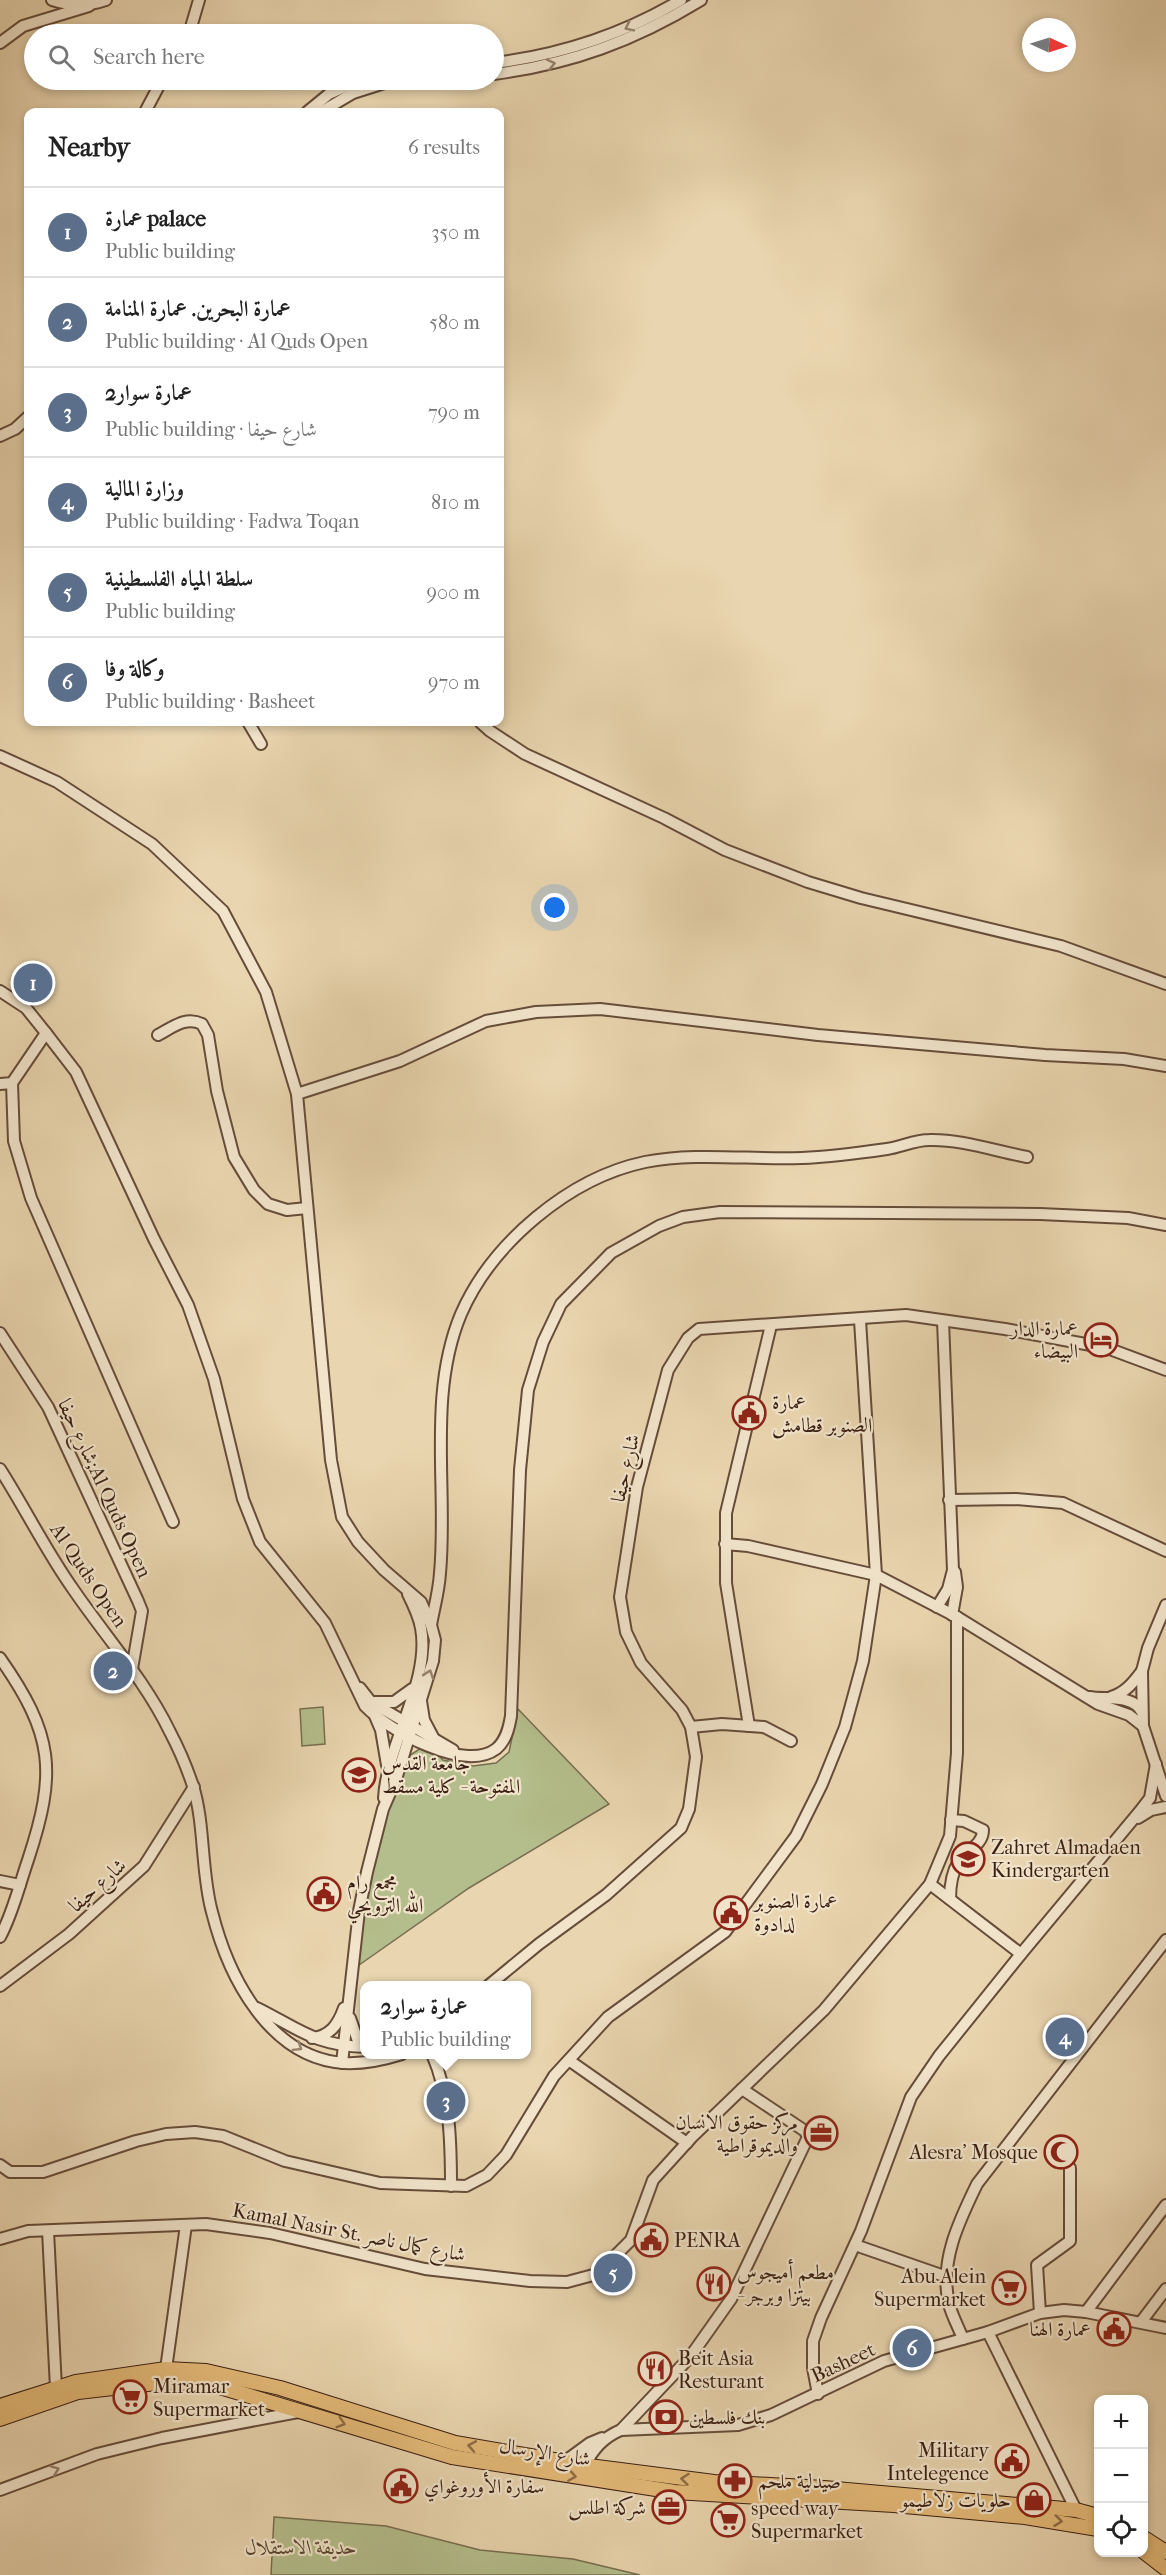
<!DOCTYPE html>
<meta charset="utf-8">
<style>
:root{--surface:#fff;--page:#f2f2f2;--text:#222;--muted:#767676;--line:#e0e0e0;--accent:#111827}
body{margin:0;font-family:"IM FELL French Canon",Amiri,serif;background:var(--page);color:var(--text)}
.controls{position:absolute;right:18px;bottom:18px;display:grid;overflow:hidden;border-radius:12px;box-shadow:0 3px 9px #0003}
.controls button{width:54px;height:54px;display:grid;place-items:center;padding:0;border:0;border-bottom:2px solid var(--line);background:var(--surface);color:var(--text);font:30px sans-serif}
.compass{position:absolute;left:1022px;top:18px;width:54px;height:54px;border-radius:50%;background:var(--surface);box-shadow:0 3px 9px #0003;rotate:94deg}
.you{position:absolute;left:555px;top:908px;width:21px;height:21px;margin:-15px;border:4px solid #fff;border-radius:50%;background:#1a73e8;box-shadow:0 0 0 9px #1a73e833}
.badge{display:grid;place-items:center;width:39px;height:39px;border-radius:50%;background:var(--accent);color:#fff;font-size:20px;font-weight:700}
.pin{position:absolute;translate:-50% -50%;border:3px solid #fff;box-shadow:0 2px 6px #0006}
.popup{position:absolute;left:360px;top:1981px;width:171px;height:78px;box-sizing:border-box;display:grid;place-content:center;border-radius:12px;background:var(--surface);filter:drop-shadow(0 2px 4px #0005);font-size:20px;white-space:nowrap;color:var(--muted)}
.popup b{font-size:22px;color:var(--text)}
.popup::after{content:'';position:absolute;left:50%;top:100%;margin-left:-12px;border:12px solid transparent;border-top-color:var(--surface)}
.list{margin:0;padding:0;list-style:none}
h2{display:flex;justify-content:space-between;align-items:center;height:78px;margin:0;padding:0 24px;font-size:26px}
h2 small{font-size:20px;font-weight:400;color:var(--muted)}
.list li{display:grid;grid-template-columns:39px 1fr auto;gap:18px;align-items:center;box-sizing:border-box;height:90px;padding:0 24px;border-top:2px solid var(--line)}
.list b{display:block;font-size:22px;white-space:nowrap}
.list p{margin:0;font-size:20px;white-space:nowrap;color:var(--muted)}
.list em{font-size:20px;font-style:normal;color:var(--muted)}
.icon{flex:none;width:33px;height:33px;fill:none;stroke:currentColor;stroke-width:2;stroke-linecap:round;stroke-linejoin:round}
.map{position:relative;flex:none;width:1166px;height:2575px;overflow:hidden}
.search{position:absolute;background:var(--surface);box-shadow:0 3px 9px #0003;left:24px;top:24px;width:480px;height:66px;display:flex;align-items:center;gap:15px;box-sizing:border-box;padding:0 21px;border-radius:33px;color:var(--muted);font-size:22px}
.panel{position:absolute;background:var(--surface);box-shadow:0 3px 9px #0003;left:24px;top:108px;width:480px;height:618px;border-radius:12px}
.map>svg:first-child{display:block}
</style>
<div class="map">
<svg width="1166" height="2575" viewBox="0 0 1166 2575">
<rect width="100%" height="100%" fill="#e9d5af"/>
<filter id="stains"><feTurbulence type="fractalNoise" baseFrequency=".00333" numOctaves="4"/><feColorMatrix values="0 0 0 0 .2 0 0 0 0 .09 0 0 0 0 .02 0 0 0 .5 -.17"/></filter>
<radialGradient id="worn" r=".72"><stop offset=".6" stop-color="#630" stop-opacity="0"/><stop offset="1" stop-color="#630" stop-opacity=".3"/></radialGradient>
<g fill="#b4be8c" stroke="#776e50" stroke-width="1.5">
<polygon points="323,1707 325,1744 302,1746 300,1709"/>
<polygon points="518,1709 609,1804 469,1888 352,1970 363,1894 401,1761 424,1746 431,1747 443,1760 473,1766 496,1763 509,1752"/>
<polygon points="274,2517 386,2526 480,2550 573,2559 640,2575 271,2575"/>
</g>
<g fill="none" stroke-linecap="round" stroke-linejoin="round">
<g stroke="#664c3a" stroke-width="14">
<g id="minor">
<path d="M52 0C71 6 86 7 106 0"/>
<polyline points="189,34 199,0"/>
<polyline points="0,43 23,26 89,6"/>
<path d="M494 63C561 55 622 35 681 0"/>
<path d="M494 74C571 64 634 41 701 0"/>
<polyline points="145,112 162,80"/>
<polyline points="307,112 329,94 360,80"/>
<polyline points="321,112 353,93 394,80"/>
<polyline points="0,436 15,429 28,417"/>
<polyline points="248,722 261,744"/>
<polyline points="480,722 490,731 525,754 664,818 725,850 808,882 861,898 1061,946 1166,984"/>
<polyline points="0,756 57,782 152,844 223,911 266,992 297,1094"/>
<polyline points="0,991 26,1008 46,1033 12,1083 0,1084"/>
<path d="M46 1033 76 1072 154 1239 188 1305 214 1379 243 1499 260 1542 325 1623 365 1706C388 1730 464 1773 496 1749 506 1741 509 1728 511 1716L520 1470 528 1390 543 1342 561 1304 611 1253 659 1226 683 1217 720 1212 1040 1214 1128 1218 1166 1225"/>
<path d="M158 1035C173 1027 186 1016 202 1024L208 1035 217 1091 234 1157 254 1190 268 1204 287 1210 307 1208"/>
<polyline points="12,1083 14,1141 31,1198 173,1522"/>
<polyline points="0,1333 48,1407 138,1601 142,1611 132,1669"/>
<path d="M0 1469C25 1508 46 1551 73 1589 105 1636 145 1680 170 1732 179 1749 187 1768 193 1786 205 1824 201 1873 212 1912 228 1976 269 2058 344 2063 363 2064 383 2060 402 2054"/>
<polyline points="949,1500 1016,1499 1063,1503 1166,1551"/>
<polyline points="725,1544 748,1546 876,1575 957,1617 1098,1704 1129,1715 1143,1726"/>
<polyline points="1166,1605 1148,1648 1142,1671 1143,1726 1166,1796"/>
<polyline points="937,1607 948,1589 953,1570 943,1321"/>
<polyline points="952,1615 957,1587 955,1572"/>
<path d="M431 1625C434 1608 439 1591 440 1573 448 1489 427 1395 461 1314 492 1243 569 1178 645 1162 696 1152 750 1160 802 1158 830 1157 859 1153 887 1149 901 1147 915 1140 929 1140 961 1139 995 1151 1027 1157"/>
<path d="M0 1658C54 1735 57 1772 28 1860 19 1886 13 1913 0 1937"/>
<polyline points="360,1688 371,1702 453,1750"/>
<path d="M1089 1697C1107 1700 1133 1694 1142 1712"/>
<path d="M1111 1697C1125 1693 1133 1683 1142 1671"/>
<polyline points="421,1701 424,1720 434,1739"/>
<polyline points="375,1702 394,1702 412,1689"/>
<polyline points="375,1716 381,1730 387,1765"/>
<polyline points="749,1726 726,1583 726,1513 771,1325"/>
<polyline points="691,1727 722,1724 764,1727 791,1741"/>
<path d="M384 1798C387 1743 431 1681 421 1628 419 1616 413 1604 408 1594"/>
<polyline points="1138,1818 1151,1810 1166,1807"/>
<polyline points="0,1881 20,1885"/>
<polyline points="930,1884 1021,1954"/>
<path d="M950 1899C950 1887 952 1872 959 1861 967 1850 983 1845 983 1830L964 1821 951 1820"/>
<polyline points="0,1986 69,1934 144,1866 194,1787"/>
<polyline points="488,1986 539,1944 606,1895 681,1828 689,1809 696,1757 691,1727 682,1710 641,1663 626,1632 620,1597 637,1487 668,1370 688,1338 699,1329 906,1315 1005,1329 1107,1348 1166,1370"/>
<path d="M257 2008C301 2030 314 2045 365 2047"/>
<polyline points="350,2018 358,2041 365,2044"/>
<path d="M312 2038C330 2036 338 2025 344 2008"/>
<path d="M432 2054C450 2095 451 2142 451 2186"/>
<polyline points="570,2061 687,2143"/>
<polyline points="342,2063 359,1911 367,1872 383,1809 396,1779 433,1661 435,1640 431,1625 421,1602 384,1570 358,1542 342,1517 331,1460 297,1094 400,1061 486,1021 536,1012 600,1009 818,1035 1045,1055 1124,1059 1166,1066"/>
<polyline points="0,2165 10,2172 43,2172 136,2141 166,2134 195,2132 223,2136 285,2161 380,2183 466,2186 487,2175 506,2155 554,2076 608,2017 725,1932 796,1836 822,1784 845,1727 863,1661 876,1575 860,1320"/>
<polyline points="48,2231 56,2388"/>
<polyline points="0,2239 28,2231 206,2224 270,2233 425,2269 530,2281 567,2282 597,2274 631,2240 653,2180 692,2137 824,2010 930,1884 950,1836 957,1753 957,1617"/>
<polyline points="855,2245 947,2277"/>
<polyline points="1086,2312 1166,2205"/>
<polyline points="1040,2313 1037,2265 1070,2241 1070,2168"/>
<polyline points="1141,2322 1166,2289"/>
<polyline points="988,2332 1076,2510"/>
<path d="M963 2339C959 2328 952 2316 949 2304 939 2262 959 2221 977 2184L1166 1940"/>
<polyline points="166,2369 186,2225"/>
<polyline points="818,2394 813,2368 813,2341 821,2318 861,2231 911,2097 939,2056 1021,1954 1140,1811 1150,1798 1156,1764"/>
<polyline points="621,2430 690,2357 731,2299 808,2137 805,2131 742,2089"/>
<polyline points="564,2462 590,2443 602,2438"/>
<path d="M585 2466C593 2448 604 2437 621 2430L738 2425 771 2415 884 2361 988 2332 1040 2313 1064 2310 1086 2312 1166 2328"/>
<polyline points="0,2490 97,2454 162,2438 298,2412"/>
</g>
</g>
<g stroke="#3a1f13" stroke-width="16">
<g id="major">
<polyline points="0,2406 76,2382 166,2369 206,2371 280,2388 455,2443 589,2466 714,2482 824,2488 1076,2510 1098,2516"/>
<polyline points="0,2419 78,2392 165,2382 210,2384 452,2457 675,2492 894,2505 1025,2517 1098,2529"/>
<polyline points="1144,2538 1166,2552"/>
<polyline points="1144,2552 1166,2569"/>
</g>
</g>
<use href="#minor" stroke="#f1e4cb" stroke-width="10"/>
<use href="#major" stroke="#e4ba78" stroke-width="14"/>
</g>
<defs><path id="oneway-chevron" d="M-2-3.5L2.5 0L-2 3.5" fill="none" stroke-width="1.6" stroke-linecap="round" stroke-linejoin="round" transform="scale(1.5)"/></defs>
<g stroke="#96826f">
<use href="#oneway-chevron" transform="translate(629 27) rotate(154)"/>
<use href="#oneway-chevron" transform="translate(551 64) rotate(-13)"/>
<use href="#oneway-chevron" transform="translate(429 1674) rotate(-71)"/>
<use href="#oneway-chevron" transform="translate(298 2047) rotate(32)"/>
<use href="#oneway-chevron" transform="translate(55 2470) rotate(-20)"/>
</g>
<g stroke="#8f6c46">
<use href="#oneway-chevron" transform="translate(341 2423) rotate(17)"/>
<use href="#oneway-chevron" transform="translate(472 2446) rotate(-170)"/>
<use href="#oneway-chevron" transform="translate(572 2476) rotate(9)"/>
<use href="#oneway-chevron" transform="translate(685 2479) rotate(-174)"/>
<use href="#oneway-chevron" transform="translate(1058 2521) rotate(7)"/>
</g>
<defs>
<g id="hotel-ring" transform="scale(1.725)"><circle r="9.5" fill="#f1e4cb" stroke="#8f2418" stroke-width="1.5"/><path d="M-6-4.5h1.5V1H6V5H4.5V3h-9V5H-6ZM-4 0a1.8 1.8 0 1 1 3.6 0ZM.5 0V-2.5h3Q6-2.5 6 0Z" fill="#8f2418"/></g>
<g id="civic-ring" transform="scale(1.725)"><circle r="9.5" fill="#f1e4cb" stroke="#8f2418" stroke-width="1.5"/><path d="M-.6-6.5H3V-4.5H.6V-3L4-1V1h2V6H-6V1h2V-1L-.6-3ZM-1.2 2.5V6h2.4V2.5Z" fill="#8f2418"/></g>
<g id="school-ring" transform="scale(1.725)"><circle r="9.5" fill="#f1e4cb" stroke="#8f2418" stroke-width="1.5"/><path d="M0-5L7-2L0 1L-7-2ZM-4 1L0 2.5L4 1V4Q0 6-4 4Z" fill="#8f2418"/></g>
<g id="office-ring" transform="scale(1.725)"><circle r="9.5" fill="#f1e4cb" stroke="#8f2418" stroke-width="1.5"/><path d="M-6-3h4V-5.5h4V-3h4V5H-6ZM-1-4.5V-3h2v-1.5ZM-6 0V1H6V0Z" fill="#8f2418"/></g>
<g id="mosque-ring" transform="scale(1.725)"><circle r="9.5" fill="#f1e4cb" stroke="#8f2418" stroke-width="1.5"/><path d="M3.5-4.9A6 6 0 1 0 3.5 4.9A5 5 0 1 1 3.5-4.9Z" fill="#8f2418"/></g>
<g id="restaurant-ring" transform="scale(1.725)"><circle r="9.5" fill="#f1e4cb" stroke="#8f2418" stroke-width="1.5"/><path d="M-5-6h1v4h1v-4h1v4h1v-4h1v5L-1.5 .5V6h-2V.5L-5-1ZM5-6V6H3V1.5H1.5Q1.5-4 5-6Z" fill="#8f2418"/></g>
<g id="supermarket-ring" transform="scale(1.725)"><circle r="9.5" fill="#f1e4cb" stroke="#8f2418" stroke-width="1.5"/><path d="M-6-5.5h2.5l.6 2H6L4.5 2H-2.5L-4.4-4H-6ZM-1.5 3.2a1.3 1.3 0 1 0 .1 0ZM3 3.2a1.3 1.3 0 1 0 .1 0Z" fill="#8f2418"/></g>
<g id="bank-ring" transform="scale(1.725)"><circle r="9.5" fill="#f1e4cb" stroke="#8f2418" stroke-width="1.5"/><path d="M-6-4H6V4H-6ZM0-2.3a2.3 2.3 0 1 0 0 4.6a2.3 2.3 0 1 0 0-4.6Z" fill="#8f2418"/></g>
<g id="pharmacy-ring" transform="scale(1.725)"><circle r="9.5" fill="#f1e4cb" stroke="#8f2418" stroke-width="1.5"/><path d="M-2-6h4v4h4v4h-4v4h-4v-4h-4v-4h4Z" fill="#8f2418"/></g>
<g id="shop-ring" transform="scale(1.725)"><circle r="9.5" fill="#f1e4cb" stroke="#8f2418" stroke-width="1.5"/><path d="M-5-2.5h2.3a2.7 3.5 0 0 1 5.4 0H5L5.5 6h-11ZM-1.5-2.5h3a1.5 2.3 0 0 0-3 0Z" fill="#8f2418"/></g>
</defs>
<g fill-rule="evenodd">
<use href="#hotel-ring" x="1101" y="1340"/>
<use href="#civic-ring" x="749" y="1413"/>
<use href="#school-ring" x="359" y="1775"/>
<use href="#school-ring" x="968" y="1859"/>
<use href="#civic-ring" x="324" y="1894"/>
<use href="#civic-ring" x="731" y="1913"/>
<use href="#office-ring" x="821" y="2133"/>
<use href="#mosque-ring" x="1061" y="2152"/>
<use href="#civic-ring" x="651" y="2240"/>
<use href="#restaurant-ring" x="714" y="2284"/>
<use href="#supermarket-ring" x="1009" y="2288"/>
<use href="#civic-ring" x="1114" y="2329"/>
<use href="#restaurant-ring" x="655" y="2369"/>
<use href="#supermarket-ring" x="130" y="2397"/>
<use href="#bank-ring" x="666" y="2417"/>
<use href="#civic-ring" x="1012" y="2461"/>
<use href="#pharmacy-ring" x="735" y="2481"/>
<use href="#civic-ring" x="401" y="2486"/>
<use href="#shop-ring" x="1034" y="2500"/>
<use href="#office-ring" x="669" y="2507"/>
<use href="#supermarket-ring" x="728" y="2520"/>
</g>
<g text-anchor="middle" stroke-width="4.5" stroke-linejoin="round" paint-order="stroke">
<g font-size="20" fill="#3a1f13" stroke="#f1e4cb" text-anchor="start">
<text x="1078" y="1335" text-anchor="end">عمارة الدار<tspan x="1078" dy="23">البيضاء</tspan></text>
<text x="772" y="1409">عمارة<tspan x="772" dy="23">الصنوبر قطامش</tspan></text>
<text x="382" y="1770">جامعة القدس<tspan x="382" dy="23">المفتوحة - كلية مسقط</tspan></text>
<text x="991" y="1854">Zahret Almadaen<tspan x="991" dy="23">Kindergarten</tspan></text>
<text x="347" y="1889">مجمع رام<tspan x="347" dy="23">الله الترويحي</tspan></text>
<text x="754" y="1908">عمارة الصنوبر<tspan x="754" dy="23">لدادوة</tspan></text>
<text x="798" y="2129" text-anchor="end">مركز حقوق الانسان<tspan x="798" dy="23">والديموقراطية</tspan></text>
<text x="1038" y="2159" text-anchor="end">Alesra' Mosque</text>
<text x="674" y="2247">PENRA</text>
<text x="737" y="2279">مطعم أميجوس<tspan x="737" dy="23">- بيتزا وبرجر</tspan></text>
<text x="986" y="2283" text-anchor="end">Abu Alein<tspan x="986" dy="23">Supermarket</tspan></text>
<text x="1091" y="2336" text-anchor="end">عمارة الهنا</text>
<text x="678" y="2365">Beit Asia<tspan x="678" dy="23">Resturant</tspan></text>
<text x="153" y="2393">Miramar<tspan x="153" dy="23">Supermarket</tspan></text>
<text x="689" y="2424">بنك فلسطين</text>
<text x="989" y="2457" text-anchor="end">Military<tspan x="989" dy="23">Intelegence</tspan></text>
<text x="758" y="2488">صيدلية ملحم</text>
<text x="424" y="2493">سفارة الأوروغواي</text>
<text x="1011" y="2507" text-anchor="end">حلويات زلاطيمو</text>
<text x="646" y="2514" text-anchor="end">شركة اطلس</text>
<text x="751" y="2515">speed way<tspan x="751" dy="23">Supermarket</tspan></text>
</g>
<g font-size="20" fill="#3a1f13" stroke="#f1e4cb">
<text transform="translate(625 1468) rotate(-77)" y="7">شارع حيفا</text>
<text transform="translate(105 1488) rotate(65)" y="7">شارع حيفا;Al Quds Open</text>
<text transform="translate(89 1575) rotate(56)" y="7">Al Quds Open</text>
<text transform="translate(97 1885) rotate(-42)" y="7">شارع حيفا</text>
<text transform="translate(349 2232) rotate(11)" y="7">Kamal Nasir St. شارع كمال ناصر</text>
<text transform="translate(843 2362) rotate(-25)" y="7">Basheet</text>
<text transform="translate(545 2452) rotate(9)" y="7">شارع الإرسال</text>
</g>
<g font-size="20" font-style="italic" fill="#584731" stroke="#f1e4cb">
<text x="301" y="2554">حديقة الاستقلال</text>
</g>
</g>
<rect width="100%" height="100%" filter="url(#stains)"/>
<rect width="100%" height="100%" fill="url(#worn)"/>
</svg>
<div class="controls">
<button>+</button>
<button>−</button>
<button><svg class="icon" aria-label="locate" viewBox="0 0 24 24"><circle cx="12" cy="12" r="6"/><path d="M12 2v4M12 18v4M2 12h4M18 12h4"/></svg></button>
</div>
<svg class="compass" viewBox="-18 -18 36 36"><path d="M0-13l5 13h-10z" fill="#e53935"/><path d="M0 13l5-13h-10z" fill="#767676"/></svg>
<div class="you"></div>
<div class="pin badge" style="left:33px;top:983px;background:#5c6f8a">1</div>
<div class="pin badge" style="left:113px;top:1671px;background:#5c6f8a">2</div>
<div class="pin badge" style="left:446px;top:2101px;background:#5c6f8a">3</div>
<div class="popup"><b>عمارة سوار2</b>Public building</div>
<div class="pin badge" style="left:1065px;top:2037px;background:#5c6f8a">4</div>
<div class="pin badge" style="left:613px;top:2273px;background:#5c6f8a">5</div>
<div class="pin badge" style="left:912px;top:2348px;background:#5c6f8a">6</div>
<div class="search"><svg class="icon" aria-label="search" viewBox="0 0 24 24"><circle cx="10" cy="10" r="6"/><path d="M15 15l6 6"/></svg>Search here</div>
<section class="panel">
<h2>Nearby<small>6 results</small></h2>
<ul class="list">
<li><span class="badge" style="background:#5c6f8a">1</span><div><b>عمارة palace</b><p>Public building</p></div><em>350 m</em></li>
<li><span class="badge" style="background:#5c6f8a">2</span><div><b>عمارة البحرين. عمارة المنامة</b><p>Public building · Al Quds Open</p></div><em>580 m</em></li>
<li><span class="badge" style="background:#5c6f8a">3</span><div><b>عمارة سوار2</b><p>Public building · شارع حيفا</p></div><em>790 m</em></li>
<li><span class="badge" style="background:#5c6f8a">4</span><div><b>وزارة المالية</b><p>Public building · Fadwa Toqan</p></div><em>810 m</em></li>
<li><span class="badge" style="background:#5c6f8a">5</span><div><b>سلطة المياه الفلسطينية</b><p>Public building</p></div><em>900 m</em></li>
<li><span class="badge" style="background:#5c6f8a">6</span><div><b>وكالة وفا</b><p>Public building · Basheet</p></div><em>970 m</em></li>
</ul>
</section>
</div>
